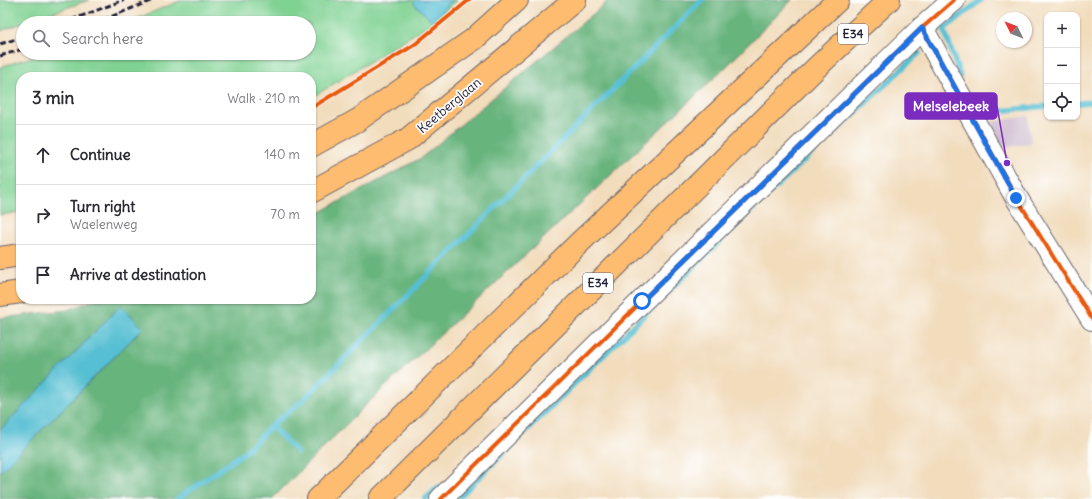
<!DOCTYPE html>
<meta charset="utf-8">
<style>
:root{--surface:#fff;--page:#f7f7f7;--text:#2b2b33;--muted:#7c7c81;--line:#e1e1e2}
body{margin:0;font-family:Delius,sans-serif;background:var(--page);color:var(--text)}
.controls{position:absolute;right:12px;top:12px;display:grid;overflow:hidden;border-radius:8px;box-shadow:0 1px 3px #0004}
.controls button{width:36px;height:36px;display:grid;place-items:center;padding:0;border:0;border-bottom:1px solid var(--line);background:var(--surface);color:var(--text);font:20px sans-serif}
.compass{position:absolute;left:996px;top:12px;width:36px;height:36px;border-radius:50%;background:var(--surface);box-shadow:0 1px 3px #0004;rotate:312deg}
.stop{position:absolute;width:12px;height:12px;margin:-9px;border:3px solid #1a73e8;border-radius:50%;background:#fff}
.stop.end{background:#1a73e8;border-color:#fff;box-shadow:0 1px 4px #0008}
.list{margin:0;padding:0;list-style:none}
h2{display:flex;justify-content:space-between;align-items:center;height:52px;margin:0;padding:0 16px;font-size:17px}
h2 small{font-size:13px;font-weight:400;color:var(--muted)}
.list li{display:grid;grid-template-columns:26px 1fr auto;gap:12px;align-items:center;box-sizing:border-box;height:60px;padding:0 16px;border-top:1px solid var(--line)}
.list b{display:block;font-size:15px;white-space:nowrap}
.list p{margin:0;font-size:13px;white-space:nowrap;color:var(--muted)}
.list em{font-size:13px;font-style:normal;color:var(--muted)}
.icon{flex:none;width:22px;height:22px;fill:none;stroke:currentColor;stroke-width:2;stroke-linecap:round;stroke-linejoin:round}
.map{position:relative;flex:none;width:1092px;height:499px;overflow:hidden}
.search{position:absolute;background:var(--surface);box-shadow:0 1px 3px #0004;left:16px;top:16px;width:300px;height:44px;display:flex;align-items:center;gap:10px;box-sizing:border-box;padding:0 14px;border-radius:22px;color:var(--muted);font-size:15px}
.panel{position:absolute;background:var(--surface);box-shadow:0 1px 3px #0004;left:16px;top:72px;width:300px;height:232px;border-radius:16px}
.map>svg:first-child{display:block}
</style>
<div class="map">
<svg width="1092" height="499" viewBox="0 0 1092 499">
<rect width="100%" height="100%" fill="#fff"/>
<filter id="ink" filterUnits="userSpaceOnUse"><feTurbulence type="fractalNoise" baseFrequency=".025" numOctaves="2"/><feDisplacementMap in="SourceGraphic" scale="8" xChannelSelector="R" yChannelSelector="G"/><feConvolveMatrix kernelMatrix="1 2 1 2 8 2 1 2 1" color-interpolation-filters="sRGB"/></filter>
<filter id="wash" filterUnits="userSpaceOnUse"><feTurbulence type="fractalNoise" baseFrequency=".012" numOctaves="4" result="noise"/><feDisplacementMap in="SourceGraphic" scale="16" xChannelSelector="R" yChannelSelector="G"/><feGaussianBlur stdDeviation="0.9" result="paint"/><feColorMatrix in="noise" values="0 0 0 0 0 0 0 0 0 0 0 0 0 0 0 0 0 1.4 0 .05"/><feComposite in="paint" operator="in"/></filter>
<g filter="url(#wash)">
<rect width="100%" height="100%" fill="#f1dcbc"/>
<polygon fill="#cfbdcf" points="1028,116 1031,143 1002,148 990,122"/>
<g fill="#80d293" stroke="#517a67">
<polygon points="0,0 89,0 0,31"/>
<polygon points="182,0 416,0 413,3 433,21 453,0 458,0 433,22 311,98 311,77 21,77 21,212 0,215 0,67 44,53 309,53 309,23 126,23"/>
</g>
<polygon fill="#68b47d" stroke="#456b5c" points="608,0 792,0 727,66 369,402 272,499 0,499 0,472 143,328 0,430 0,318 67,310 98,299 311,299 311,217 421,158 599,9"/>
<g fill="#56bfd3" stroke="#3c7087">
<polygon points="416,0 453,0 433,22 413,3"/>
<polygon points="121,305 143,328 0,472 0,430"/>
</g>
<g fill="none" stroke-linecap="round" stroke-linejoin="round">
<g stroke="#56bfd3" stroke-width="5.5">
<polyline points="960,76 944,29 981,0"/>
<polyline points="1077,103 1092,102"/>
<polyline points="980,113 1047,106"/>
<polyline points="271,426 297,452"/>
<polyline points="460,496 766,196 919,53"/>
<polyline points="177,499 245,452 271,426 304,399 702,0"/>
<polyline points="425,499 438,487"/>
</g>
</g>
</g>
<g filter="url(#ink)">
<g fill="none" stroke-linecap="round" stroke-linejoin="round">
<g stroke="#6a6368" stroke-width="24">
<g id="minor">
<polyline points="922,28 1016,197 1092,319"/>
<polyline points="441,499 642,301 922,28 954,0"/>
</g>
</g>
<g stroke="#6a6368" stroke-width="24">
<g id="major">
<polyline points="311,146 358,120 474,39 517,0"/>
<polyline points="311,192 408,139 575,0"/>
<polyline points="0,258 21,255"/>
<polyline points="0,295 21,292"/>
</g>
</g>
<g stroke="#6a6368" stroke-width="24">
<g id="highway">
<polyline points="318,499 579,243 838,0"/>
<polyline points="380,499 817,67 889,0"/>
</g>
</g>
<use href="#minor" stroke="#fff" stroke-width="22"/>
<use href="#major" stroke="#febc70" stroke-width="22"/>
<use href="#highway" stroke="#febc70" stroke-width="22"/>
<g stroke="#22223b" stroke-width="3" stroke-dasharray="6 3" stroke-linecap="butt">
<polyline points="63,23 124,0"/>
<polyline points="95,23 153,0"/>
<polyline points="0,44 23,37"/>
<polyline points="0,56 23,49"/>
</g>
<g stroke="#fff" stroke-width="6">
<g id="cycleway">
<polyline points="922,28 1016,197 1092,319"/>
<polyline points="311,108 414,45 469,0"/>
<polyline points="441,499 642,301 922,28 954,0"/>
</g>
</g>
<use href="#cycleway" stroke="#e8590c" stroke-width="4"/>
</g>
</g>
<g fill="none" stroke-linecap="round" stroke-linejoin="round" filter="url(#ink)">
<polyline stroke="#1a73e8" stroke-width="5" points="642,301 922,28 1016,198"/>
</g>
<g text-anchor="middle" stroke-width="3.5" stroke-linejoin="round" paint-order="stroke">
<g fill="#fff" stroke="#646476" stroke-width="1">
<rect x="838" y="24" width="30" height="20" rx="3"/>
<rect x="583" y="273" width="30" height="20" rx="3"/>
</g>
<g font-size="12" font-weight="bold" fill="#22223b">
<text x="853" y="38">E34</text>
<text x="598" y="287">E34</text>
</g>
<g font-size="13" fill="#22223b" stroke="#fff">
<text transform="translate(449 105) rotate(-40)" y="5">Keetberglaan</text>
</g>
</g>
<path fill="none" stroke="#7b2cbf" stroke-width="1.5" d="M1007 163L997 106"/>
<circle fill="#7b2cbf" stroke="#fff" stroke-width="1.5" cx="1007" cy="163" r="4"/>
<rect fill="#7b2cbf" stroke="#7b2cbf" stroke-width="1.5" x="905" y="93" width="92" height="26" rx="4"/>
<g font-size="14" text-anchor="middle" font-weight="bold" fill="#fff">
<text x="951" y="111">Melselebeek</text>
</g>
</svg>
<div class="controls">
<button>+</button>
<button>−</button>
<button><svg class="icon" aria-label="locate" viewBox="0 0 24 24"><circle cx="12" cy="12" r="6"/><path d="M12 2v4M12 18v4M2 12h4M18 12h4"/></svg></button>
</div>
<svg class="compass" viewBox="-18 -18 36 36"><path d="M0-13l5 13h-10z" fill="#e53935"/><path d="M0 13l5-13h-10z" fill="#7c7c81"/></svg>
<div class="stop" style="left:642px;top:301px"></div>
<div class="stop end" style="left:1016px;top:198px"></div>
<div class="search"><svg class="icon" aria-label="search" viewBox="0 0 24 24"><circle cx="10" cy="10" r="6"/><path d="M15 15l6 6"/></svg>Search here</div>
<section class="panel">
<h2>3 min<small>Walk · 210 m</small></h2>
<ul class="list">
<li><svg class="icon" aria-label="ahead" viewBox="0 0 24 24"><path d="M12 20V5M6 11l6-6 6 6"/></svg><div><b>Continue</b></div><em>140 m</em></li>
<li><svg class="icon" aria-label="right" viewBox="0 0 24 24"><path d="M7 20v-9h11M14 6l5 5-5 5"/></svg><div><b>Turn right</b><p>Waelenweg</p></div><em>70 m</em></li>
<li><svg class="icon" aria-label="arrive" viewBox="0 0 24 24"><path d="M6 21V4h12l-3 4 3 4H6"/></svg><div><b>Arrive at destination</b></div></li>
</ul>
</section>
</div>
